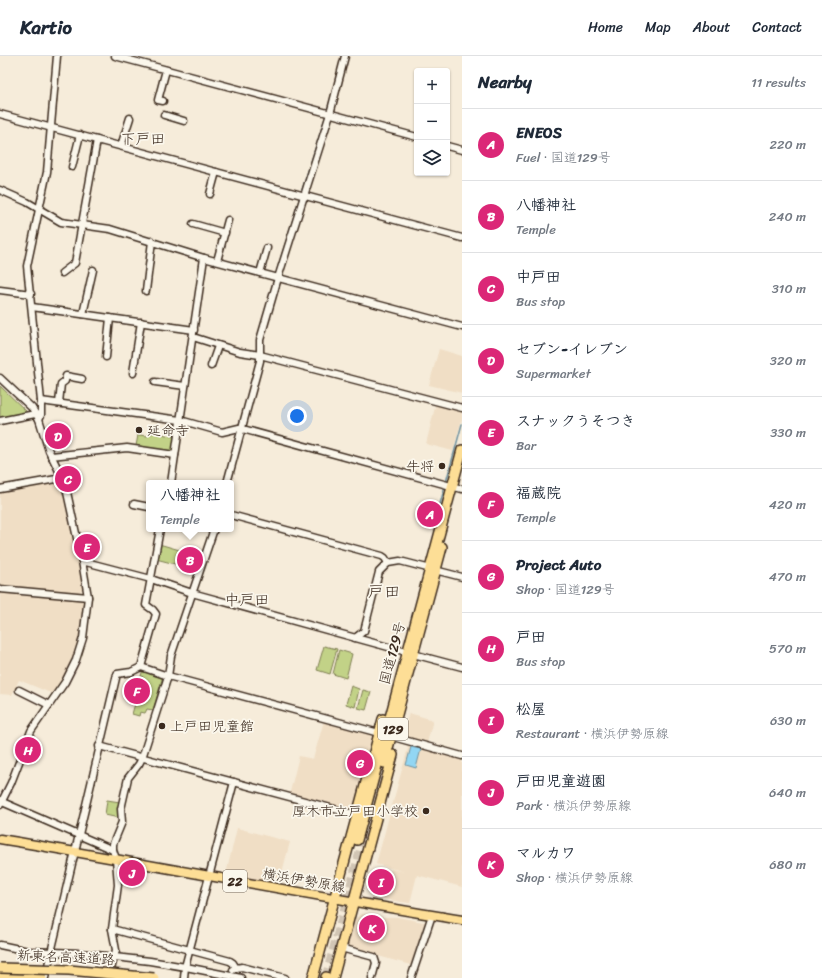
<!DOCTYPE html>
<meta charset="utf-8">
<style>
:root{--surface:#fff;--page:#f2f2f3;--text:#1f2937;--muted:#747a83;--line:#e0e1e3;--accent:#db2777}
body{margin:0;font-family:Sriracha,"Klee One",sans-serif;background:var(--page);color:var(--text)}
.controls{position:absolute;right:12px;top:12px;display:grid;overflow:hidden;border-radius:4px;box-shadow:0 1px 3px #0004}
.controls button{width:36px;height:36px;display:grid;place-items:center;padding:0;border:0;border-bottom:1px solid var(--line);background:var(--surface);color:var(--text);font:20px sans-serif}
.you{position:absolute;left:297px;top:360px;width:14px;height:14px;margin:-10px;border:3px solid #fff;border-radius:50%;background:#1a73e8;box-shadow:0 0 0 6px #1a73e833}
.badge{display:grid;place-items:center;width:26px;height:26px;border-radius:50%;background:var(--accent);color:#fff;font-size:13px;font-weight:700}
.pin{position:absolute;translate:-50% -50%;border:2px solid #fff;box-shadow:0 1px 4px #0006}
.popup{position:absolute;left:146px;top:424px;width:88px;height:52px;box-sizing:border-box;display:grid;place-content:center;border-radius:4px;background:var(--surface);filter:drop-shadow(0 1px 3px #0005);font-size:13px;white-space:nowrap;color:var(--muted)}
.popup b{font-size:15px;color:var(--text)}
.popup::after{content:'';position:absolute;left:50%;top:100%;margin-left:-8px;border:8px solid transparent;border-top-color:var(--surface)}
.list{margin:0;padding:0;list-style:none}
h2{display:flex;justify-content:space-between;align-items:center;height:52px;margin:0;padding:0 16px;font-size:17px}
h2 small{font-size:13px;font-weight:400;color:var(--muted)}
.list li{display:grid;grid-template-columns:26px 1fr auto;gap:12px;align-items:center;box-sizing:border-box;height:72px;padding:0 16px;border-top:1px solid var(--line)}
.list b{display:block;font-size:15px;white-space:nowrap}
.list p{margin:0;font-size:13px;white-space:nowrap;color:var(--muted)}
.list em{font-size:13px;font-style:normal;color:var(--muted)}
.icon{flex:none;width:22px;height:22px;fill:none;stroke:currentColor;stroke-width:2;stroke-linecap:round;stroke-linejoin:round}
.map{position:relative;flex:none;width:462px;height:922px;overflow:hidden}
header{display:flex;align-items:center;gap:24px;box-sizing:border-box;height:56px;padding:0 20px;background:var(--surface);border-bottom:1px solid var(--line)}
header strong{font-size:19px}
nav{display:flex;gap:22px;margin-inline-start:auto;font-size:14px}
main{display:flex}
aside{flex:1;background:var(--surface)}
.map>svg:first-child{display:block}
</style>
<header>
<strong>Kartio</strong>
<nav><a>Home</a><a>Map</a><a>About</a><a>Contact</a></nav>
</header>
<main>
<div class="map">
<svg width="462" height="922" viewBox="0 0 462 922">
<rect width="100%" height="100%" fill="#f6ecda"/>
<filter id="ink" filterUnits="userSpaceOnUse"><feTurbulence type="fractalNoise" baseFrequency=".025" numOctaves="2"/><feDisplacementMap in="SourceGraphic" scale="8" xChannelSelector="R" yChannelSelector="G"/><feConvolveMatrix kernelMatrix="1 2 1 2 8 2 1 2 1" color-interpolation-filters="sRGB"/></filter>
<g filter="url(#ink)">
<g fill="#f0dec5">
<polygon points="439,293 462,300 462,337 429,329"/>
<polygon points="436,347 462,355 462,363 453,395 426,388"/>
<polygon points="58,425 61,427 84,531 78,538 0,530 0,435"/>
<polygon points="0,535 80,542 83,545 79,583 69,613 53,638 19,624 12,639 0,638"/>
<polygon points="409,657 433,664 427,687 404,681 403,679"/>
<polygon points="324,665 373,678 374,680 354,756 289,740 299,700 313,703"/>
<polygon points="409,688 423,691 424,693 431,695 434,694 462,702 462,831 417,819 410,847 382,843 391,813 405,816 376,808"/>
<polygon points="237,772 290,786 279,828 226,818"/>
<polygon points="362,858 383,861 397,861 428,867 414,910 346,891 353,864"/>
</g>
<g fill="#c2d287" stroke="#7e7e52">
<polygon points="0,330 27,356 27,358 0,364"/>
<polygon points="153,376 175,381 173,396 136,390 138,379 148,380 149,377 152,378"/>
<polygon points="159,488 183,495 179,509 156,503"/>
<polygon points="324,590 337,593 330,618 317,614"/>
<polygon points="339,594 352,598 346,622 333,618"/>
<polygon points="143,613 163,620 153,654 147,653 145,657 140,656 139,660 132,658 137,641 135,639 143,621 141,620"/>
<polygon points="351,630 359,633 355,651 346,648"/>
<polygon points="363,634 371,636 366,654 358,652"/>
<polygon points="107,744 120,746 119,762 105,759"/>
<polygon points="121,809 144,813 141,825 120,821"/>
</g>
<polygon fill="#92d6f3" stroke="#6f919e" points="411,691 421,693 416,712 406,709"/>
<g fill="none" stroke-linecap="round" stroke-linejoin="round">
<g stroke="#6f919e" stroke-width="1.5">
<polyline points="327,55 334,32"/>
<polyline points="301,137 326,59"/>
<polyline points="277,214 300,141"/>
<polyline points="446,426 462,368"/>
<polyline points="438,455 445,430"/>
</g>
<polyline stroke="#d1c5b4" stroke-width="9" stroke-dasharray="9 4.5" stroke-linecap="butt" points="326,921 363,785"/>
<g stroke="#3b2a1e" stroke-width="9">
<g id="minor">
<polyline points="115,0 417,81"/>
<polyline points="163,45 158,44 166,14"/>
<polyline points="0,58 462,182"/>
<polyline points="164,59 184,65"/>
<polyline points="121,90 130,62"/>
<polyline points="447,90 462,94"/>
<polyline points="72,111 80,79"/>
<polyline points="0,134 27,146 61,166 110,173 204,202 462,271"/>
<polyline points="210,138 216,116"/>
<polyline points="193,168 225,177"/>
<polyline points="217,205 228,164"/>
<polyline points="62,217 75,207 97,84"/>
<polyline points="260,217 267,192"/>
<polyline points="0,234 31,238"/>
<polyline points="146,235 152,185"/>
<polyline points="32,251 194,274"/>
<polyline points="83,258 93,214"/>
<polyline points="193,281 240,296 260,299 462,352"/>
<polyline points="106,301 110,262"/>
<polyline points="211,310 218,290"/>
<polyline points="133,317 141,266"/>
<polyline points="0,322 32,352 39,363 49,395 65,427 82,505 88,541 83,582 76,604 65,626 31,675 11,727 0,749"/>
<polyline points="155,326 185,330"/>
<polyline points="41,345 180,364 222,376 239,372 462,433"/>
<polyline points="59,347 61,328 65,325 66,320 82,323"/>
<polyline points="39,363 41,359 41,345 27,210 47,116 57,0"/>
<polyline points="0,365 35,358"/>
<polyline points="51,400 127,392 175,399"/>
<polyline points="171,427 204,202"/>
<polyline points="227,427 260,305 260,284 278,222 330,58 345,0"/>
<polyline points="0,433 62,422"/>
<polyline points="134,448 149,451"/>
<polyline points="231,459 382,500 385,502 388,507"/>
<polyline points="82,505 151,523 192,537 403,595"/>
<polyline points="0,533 88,541"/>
<polyline points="355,582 364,575 379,516 388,507 400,505 462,521"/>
<polyline points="417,599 462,611"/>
<polyline points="141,611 168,620 379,677"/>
<polyline points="19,634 49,649"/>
<polyline points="397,682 462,700"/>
<polyline points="99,690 357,759"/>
<polyline points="0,745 113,794"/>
<polyline points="112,873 230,905 233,907 236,912"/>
<polyline points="0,889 28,895 79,897 150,905 191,912 241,922"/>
<polyline points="341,892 374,901 376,907 372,922"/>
<polyline points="233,914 236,912 242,911 285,922"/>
<polyline points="109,921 116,894 112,873 118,829 116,803 113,794 113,788 122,766 121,753 128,722 139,708 142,702 168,620 171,600 214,473"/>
<polyline points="45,922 117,618 131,616 141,611 156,558 153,554 146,549 160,473"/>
<polyline points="184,922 185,911 234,726"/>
<polyline points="411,922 432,859"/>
</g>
</g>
<g stroke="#3b2a1e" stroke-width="11">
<path id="major" d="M0 783C154 809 308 839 462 864"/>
</g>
<g stroke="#3b2a1e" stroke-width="12">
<g id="highway">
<polyline points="384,707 442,491"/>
<polyline points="357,784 462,394"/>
<polyline points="0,921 42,922"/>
<polyline points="313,922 383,663"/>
<polyline points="326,922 326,921"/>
<polyline points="333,922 393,699"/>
</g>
</g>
<use href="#minor" stroke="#fbf7ec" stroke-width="6"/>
<use href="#major" stroke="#fdde96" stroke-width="8"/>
<use href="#highway" stroke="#fdde96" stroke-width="9"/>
<g stroke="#3b2a1e" stroke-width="12" stroke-linecap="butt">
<polyline id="highway-bridge" points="0,912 69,914 154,922"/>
</g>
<use href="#highway-bridge" stroke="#fdde96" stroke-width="9"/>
</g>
</g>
<g fill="#3b2a1e" stroke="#fbf7ec" stroke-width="1.5">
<circle cx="139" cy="374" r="4"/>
<circle cx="442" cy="410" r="4"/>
<circle cx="162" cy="670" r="4"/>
<circle cx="426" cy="755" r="4"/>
</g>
<g text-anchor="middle" stroke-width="3.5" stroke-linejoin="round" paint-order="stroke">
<g fill="#fbf7ec" stroke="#75685c" stroke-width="1">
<rect x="378" y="662" width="30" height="22" rx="3"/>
<rect x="223" y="814" width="24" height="22" rx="3"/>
</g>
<g font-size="13" font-weight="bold" fill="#3b2a1e">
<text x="393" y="678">129</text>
<text x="235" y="830">22</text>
</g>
<g font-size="14" fill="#3b2a1e" stroke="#fbf7ec" text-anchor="start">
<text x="147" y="379">延命寺</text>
<text x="434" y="415" text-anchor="end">牛将</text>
<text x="170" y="675">上戸田児童館</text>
<text x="418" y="760" text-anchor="end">厚木市立戸田小学校</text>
</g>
<g font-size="14" fill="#3b2a1e" stroke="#fbf7ec">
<text transform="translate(392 597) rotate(-75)" y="5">国道129号</text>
<text transform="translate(304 824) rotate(10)" y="5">横浜伊勢原線</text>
<text transform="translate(66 901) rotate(3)" y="5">新東名高速道路</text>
</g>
<g font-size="15" fill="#3b2a1e" stroke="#fbf7ec">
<text x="143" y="88">下戸田</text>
<text x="247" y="549">中戸田</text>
</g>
<g font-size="16" fill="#3b2a1e" stroke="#fbf7ec">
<text x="384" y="541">戸田</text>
</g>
</g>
</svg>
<div class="controls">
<button>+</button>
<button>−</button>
<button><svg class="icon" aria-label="layers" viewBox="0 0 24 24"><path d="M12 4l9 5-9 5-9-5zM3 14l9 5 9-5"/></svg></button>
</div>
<div class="you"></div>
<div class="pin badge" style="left:430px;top:458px">A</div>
<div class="pin badge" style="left:190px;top:504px">B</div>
<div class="popup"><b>八幡神社</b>Temple</div>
<div class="pin badge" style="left:68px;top:423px">C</div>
<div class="pin badge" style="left:58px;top:380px">D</div>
<div class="pin badge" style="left:87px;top:491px">E</div>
<div class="pin badge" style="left:137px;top:635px">F</div>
<div class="pin badge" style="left:360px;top:707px">G</div>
<div class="pin badge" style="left:28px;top:694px">H</div>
<div class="pin badge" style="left:381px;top:826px">I</div>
<div class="pin badge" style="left:132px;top:817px">J</div>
<div class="pin badge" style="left:372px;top:872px">K</div>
</div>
<aside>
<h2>Nearby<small>11 results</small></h2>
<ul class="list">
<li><span class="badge">A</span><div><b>ENEOS</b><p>Fuel · 国道129号</p></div><em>220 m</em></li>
<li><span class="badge">B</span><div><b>八幡神社</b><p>Temple</p></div><em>240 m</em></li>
<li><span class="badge">C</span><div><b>中戸田</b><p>Bus stop</p></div><em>310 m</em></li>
<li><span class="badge">D</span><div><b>セブン-イレブン</b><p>Supermarket</p></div><em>320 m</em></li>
<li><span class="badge">E</span><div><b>スナックうそつき</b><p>Bar</p></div><em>330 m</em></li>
<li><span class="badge">F</span><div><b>福蔵院</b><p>Temple</p></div><em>420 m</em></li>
<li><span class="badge">G</span><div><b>Project Auto</b><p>Shop · 国道129号</p></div><em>470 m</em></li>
<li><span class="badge">H</span><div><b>戸田</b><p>Bus stop</p></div><em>570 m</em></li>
<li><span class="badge">I</span><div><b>松屋</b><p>Restaurant · 横浜伊勢原線</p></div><em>630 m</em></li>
<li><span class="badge">J</span><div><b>戸田児童遊園</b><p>Park · 横浜伊勢原線</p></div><em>640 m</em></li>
<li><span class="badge">K</span><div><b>マルカワ</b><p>Shop · 横浜伊勢原線</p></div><em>680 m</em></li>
</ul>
</aside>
</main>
